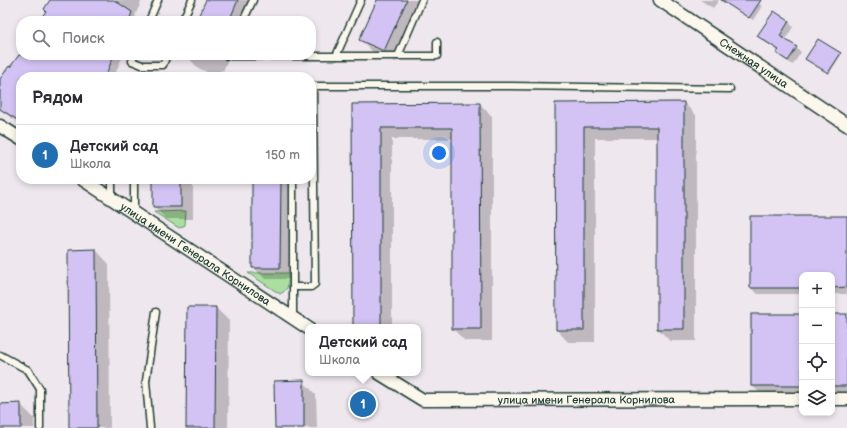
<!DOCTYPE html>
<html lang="ru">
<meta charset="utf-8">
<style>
:root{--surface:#fff;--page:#f7f7f7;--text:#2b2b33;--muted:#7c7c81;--line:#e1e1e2;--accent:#1f6fb2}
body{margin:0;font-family:"Balsamiq Sans",sans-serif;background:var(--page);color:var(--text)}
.controls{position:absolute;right:12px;bottom:12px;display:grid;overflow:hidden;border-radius:8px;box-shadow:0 2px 6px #0003}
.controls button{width:36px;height:36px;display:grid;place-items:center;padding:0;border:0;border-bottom:1px solid var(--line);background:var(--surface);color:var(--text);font:20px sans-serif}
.you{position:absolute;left:439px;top:153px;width:14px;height:14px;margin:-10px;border:3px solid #fff;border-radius:50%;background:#1a73e8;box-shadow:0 0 0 6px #1a73e833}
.badge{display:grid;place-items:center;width:26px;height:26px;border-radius:50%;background:var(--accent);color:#fff;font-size:13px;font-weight:700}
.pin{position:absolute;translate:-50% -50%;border:2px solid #fff;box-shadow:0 1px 4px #0006}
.popup{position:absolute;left:305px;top:324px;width:116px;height:52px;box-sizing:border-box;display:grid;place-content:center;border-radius:8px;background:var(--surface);filter:drop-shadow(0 1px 3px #0005);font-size:13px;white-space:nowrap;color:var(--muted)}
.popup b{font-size:15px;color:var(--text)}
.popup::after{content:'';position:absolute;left:50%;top:100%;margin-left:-8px;border:8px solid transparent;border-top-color:var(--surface)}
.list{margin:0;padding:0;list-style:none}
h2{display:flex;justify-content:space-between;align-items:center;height:52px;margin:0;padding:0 16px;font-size:17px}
h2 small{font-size:13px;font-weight:400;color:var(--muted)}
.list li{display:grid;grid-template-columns:26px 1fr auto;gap:12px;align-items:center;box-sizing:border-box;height:60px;padding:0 16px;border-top:1px solid var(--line)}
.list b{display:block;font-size:15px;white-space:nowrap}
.list p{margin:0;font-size:13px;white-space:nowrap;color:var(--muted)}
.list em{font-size:13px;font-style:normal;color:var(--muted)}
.icon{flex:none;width:22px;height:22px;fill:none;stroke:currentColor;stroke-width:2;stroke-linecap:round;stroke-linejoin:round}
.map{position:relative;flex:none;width:847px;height:428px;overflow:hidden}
.search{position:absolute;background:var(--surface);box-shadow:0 2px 6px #0003;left:16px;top:16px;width:300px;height:44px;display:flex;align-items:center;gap:10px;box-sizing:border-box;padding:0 14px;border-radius:16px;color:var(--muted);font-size:15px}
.panel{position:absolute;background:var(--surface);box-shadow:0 2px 6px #0003;left:16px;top:72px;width:300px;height:112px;border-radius:16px}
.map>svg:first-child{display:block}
</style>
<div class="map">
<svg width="847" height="428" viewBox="0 0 847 428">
<rect width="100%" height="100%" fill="#efe7ee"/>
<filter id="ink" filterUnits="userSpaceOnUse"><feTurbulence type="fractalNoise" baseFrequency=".025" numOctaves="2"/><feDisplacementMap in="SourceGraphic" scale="8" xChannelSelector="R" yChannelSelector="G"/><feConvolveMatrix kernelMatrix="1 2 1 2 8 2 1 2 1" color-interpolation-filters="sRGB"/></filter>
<g filter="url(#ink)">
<g fill="#abdfa1" stroke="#658e6a">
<polygon points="186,211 185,225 179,228 154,212"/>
<path d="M248 273H288C288 282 290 289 280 294Z"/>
</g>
<g fill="#0003">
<polygon points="51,0 142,0 135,16 138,21 40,21 47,11"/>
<polygon points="207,0 255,0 245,21 198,21"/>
<polygon points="376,0 424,0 396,62 372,51 360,39 377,1"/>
<polygon points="700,0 719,0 713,8"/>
<polygon points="727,0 754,0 762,6 753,20 729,5 725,2"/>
<polygon points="774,13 789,22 793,27 785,40 801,52 793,65 782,58 778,53 779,51 763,41 759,36"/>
<polygon points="21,53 21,55 123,55 114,77 21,77 21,124 0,110 0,81 11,69"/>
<polygon points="840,54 841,55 829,74 808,60"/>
<polygon points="186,55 230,55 223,71 221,70 218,75 212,72 211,74 198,68"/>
<polygon points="684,103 696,115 696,341 670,341 658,329 658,138 595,138 595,342 568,342 557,330 556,104"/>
<polygon points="480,104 492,116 492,341 465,341 453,329 453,139 392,139 392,327 354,327 353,105"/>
<polygon points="154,179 193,179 193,219 166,219 154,207"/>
<polygon points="253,179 292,179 292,279 265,279 253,267"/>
<polygon points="847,217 847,294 832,294 832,275 802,275 802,294 758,294 751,288"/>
<polygon points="96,250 109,264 110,428 70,428"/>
<polygon points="216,308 229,321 228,428 187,428"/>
<polygon points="802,315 802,392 759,392 752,386"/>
<rect x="832" y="315" width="15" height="77"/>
<polygon points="303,381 316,395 317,428 276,428"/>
<polygon points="0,404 20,404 34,418 34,428 0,428"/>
</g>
<g fill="#d3c3f4" stroke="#1f3d34">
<polygon points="50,0 114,0 132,12 129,21 39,21 46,11 44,9"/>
<polygon points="206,0 238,0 229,21 196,21"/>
<polygon points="377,0 407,0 384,51 359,40"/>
<polygon points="721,0 761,0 749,18"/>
<polygon points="774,11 789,21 780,36 797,47 788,61 776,53 779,50 757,36"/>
<polygon points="818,39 841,53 828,73 805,59"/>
<polygon points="19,55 114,55 105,77 21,77 21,122 0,109 0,79 9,66 10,67"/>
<polygon points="684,102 684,329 657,329 657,127 584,127 584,330 556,330 555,103"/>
<polygon points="480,103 481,329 452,329 452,128 381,128 381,327 353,327 352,104"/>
<rect x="153" y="179" width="28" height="28"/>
<polygon points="252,179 281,179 280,268 252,268"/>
<polygon points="750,216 847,216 847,287 832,288 832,275 802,275 802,288 750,288"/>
<polygon points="96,249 97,428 69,428 68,250"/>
<polygon points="187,307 216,307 215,428 186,428"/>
<rect x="751" y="314" width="51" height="72"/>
<rect x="832" y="314" width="15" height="72"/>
<polygon points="304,380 304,428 275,428 274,381"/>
<polygon points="21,403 21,428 0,428 0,404"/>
</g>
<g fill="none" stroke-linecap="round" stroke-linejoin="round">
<g stroke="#1f3d34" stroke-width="9">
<g id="service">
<polyline points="149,21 158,0"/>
<polyline points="182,21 192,0"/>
<polyline points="243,21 253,0"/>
<polyline points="134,55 132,61 142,65 163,65 167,55"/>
<polyline points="228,55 227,56 398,56 422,0"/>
<polyline points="336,56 361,0"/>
<polyline points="398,56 437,56 437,42"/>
<polyline points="311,86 511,86 730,89"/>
<polyline points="112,179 112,198"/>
<polyline points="134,179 134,213"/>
<polyline points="293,179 293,317"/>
<polyline points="293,287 311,287 315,284 313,86"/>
<polyline points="0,355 28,370 40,389 40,428"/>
<polyline points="150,428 146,381 156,312"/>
</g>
</g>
<g stroke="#1f3d34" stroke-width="15">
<g id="minor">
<path id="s1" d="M660 0 847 125"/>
<polyline points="0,126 21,139"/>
<path id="s2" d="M82 179 308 328"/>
<path id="s3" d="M379 373 423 400 802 399"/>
<polyline points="832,399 847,399"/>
</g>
</g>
<use href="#service" stroke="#fbf7ec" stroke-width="6"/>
<use href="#minor" stroke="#fbf7ec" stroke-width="12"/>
</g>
</g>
<g text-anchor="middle" stroke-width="3" stroke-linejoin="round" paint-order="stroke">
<g font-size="11" fill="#1f3d34" stroke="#fbf7ec">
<text dy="4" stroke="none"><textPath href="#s1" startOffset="113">Снежная улица</textPath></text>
<text dy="4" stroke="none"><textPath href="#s2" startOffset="136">улица имени Генерала Корнилова</textPath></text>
<text dy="4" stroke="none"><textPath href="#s3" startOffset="215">улица имени Генерала Корнилова</textPath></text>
</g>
</g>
</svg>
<div class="controls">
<button>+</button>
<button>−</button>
<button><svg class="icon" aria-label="locate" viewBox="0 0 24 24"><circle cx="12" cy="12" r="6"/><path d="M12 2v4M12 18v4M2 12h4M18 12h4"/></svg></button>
<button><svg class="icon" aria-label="layers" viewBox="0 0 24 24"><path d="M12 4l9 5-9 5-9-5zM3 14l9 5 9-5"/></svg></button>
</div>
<div class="you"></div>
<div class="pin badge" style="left:363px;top:404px">1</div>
<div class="popup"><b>Детский сад</b>Школа</div>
<div class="search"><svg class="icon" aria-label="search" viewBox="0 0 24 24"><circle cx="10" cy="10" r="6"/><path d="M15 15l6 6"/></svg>Поиск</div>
<section class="panel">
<h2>Рядом<small></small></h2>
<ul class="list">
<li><span class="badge">1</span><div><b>Детский сад</b><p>Школа</p></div><em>150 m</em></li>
</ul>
</section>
</div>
